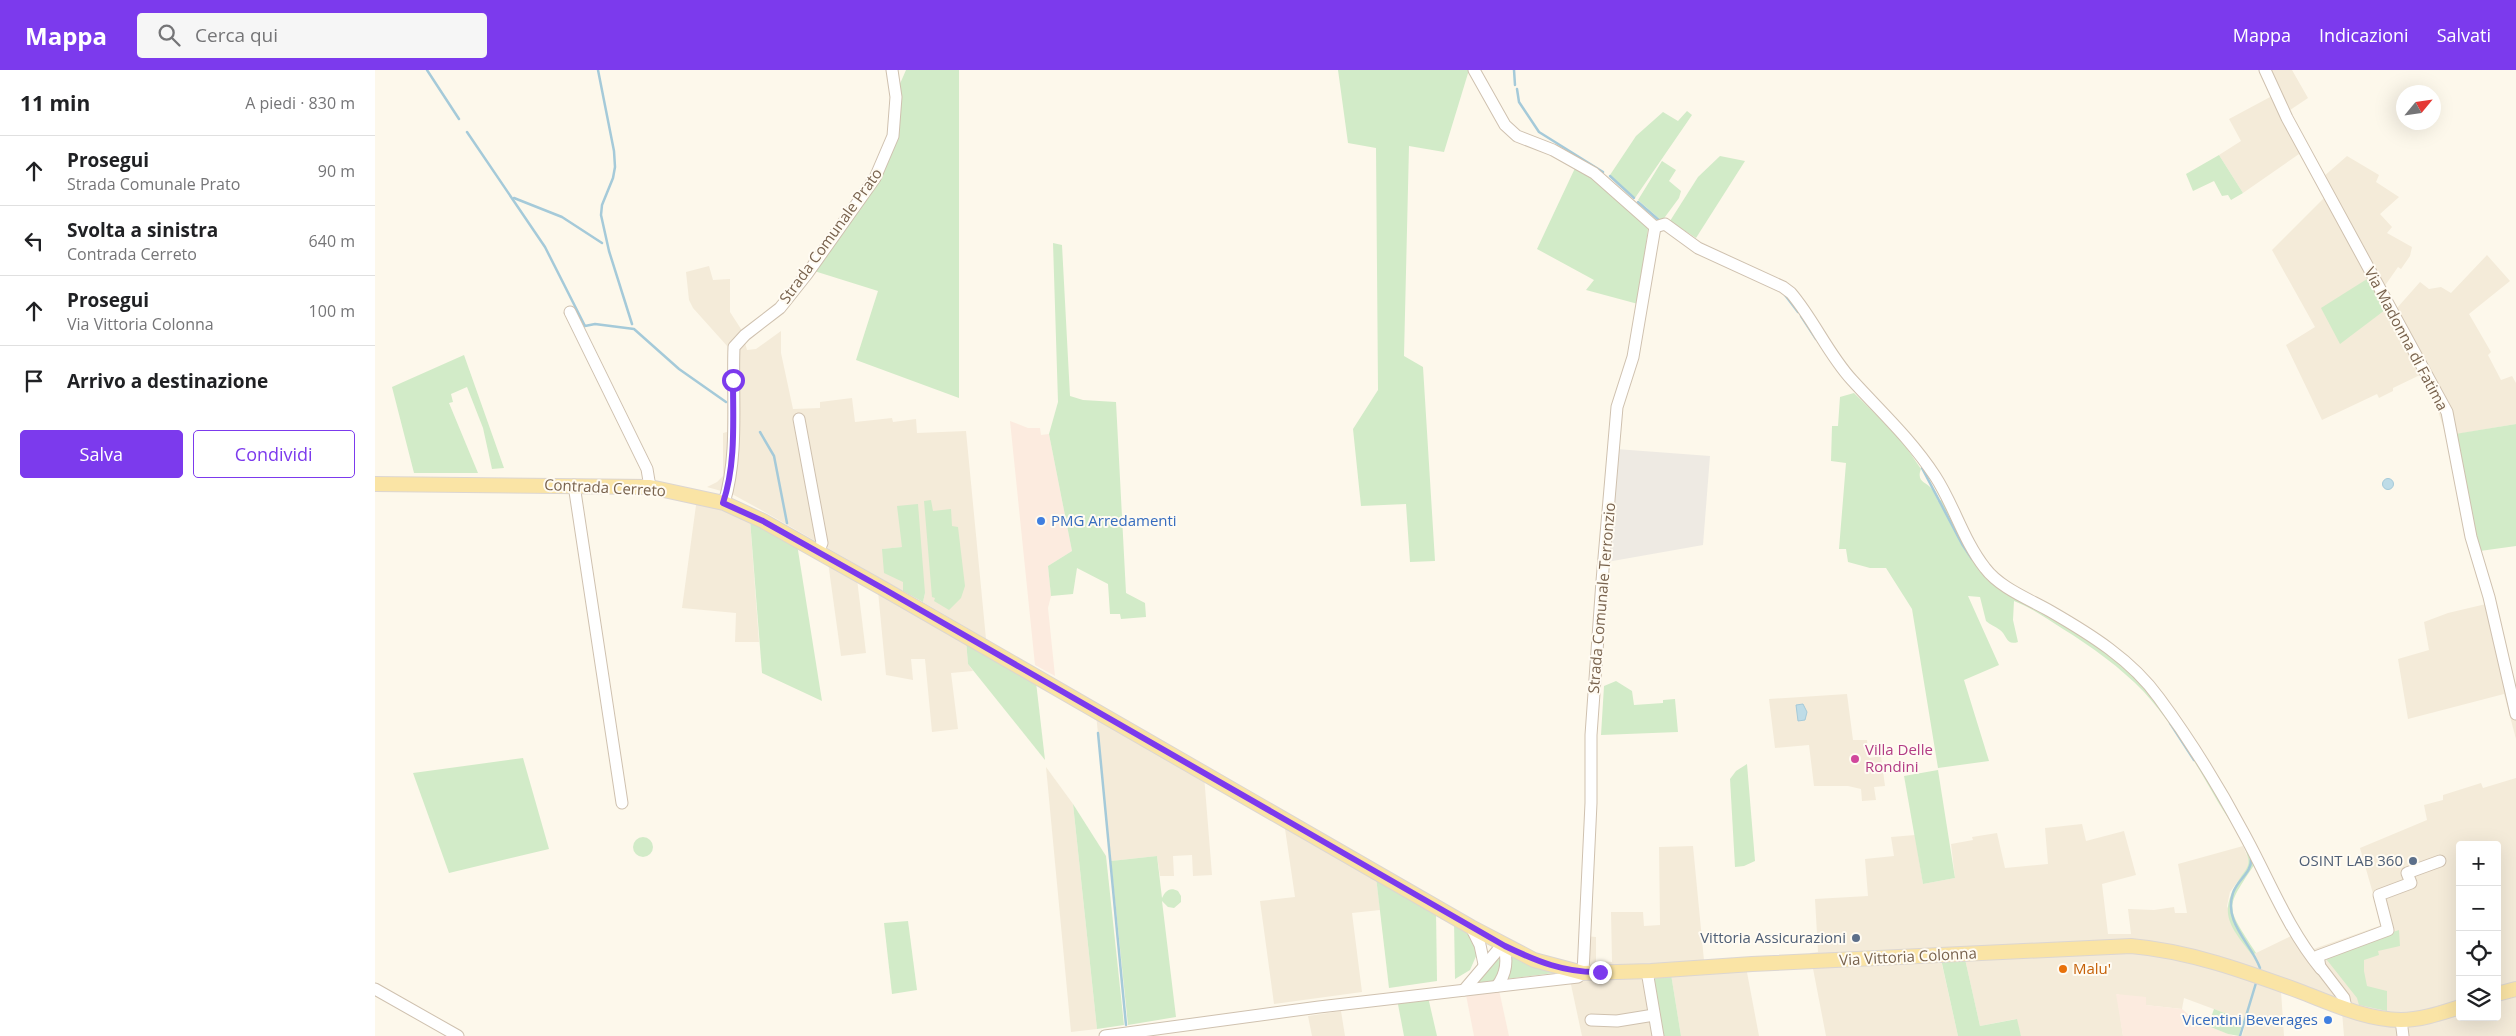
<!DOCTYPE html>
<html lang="it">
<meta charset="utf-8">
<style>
:root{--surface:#fff;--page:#f6f6f6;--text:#202124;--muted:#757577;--line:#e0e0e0;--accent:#7c3aed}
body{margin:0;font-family:"Open Sans",sans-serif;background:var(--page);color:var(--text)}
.controls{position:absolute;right:15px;bottom:15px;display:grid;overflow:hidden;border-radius:5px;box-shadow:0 5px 20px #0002}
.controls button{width:45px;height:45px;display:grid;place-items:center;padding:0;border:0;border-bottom:1px solid var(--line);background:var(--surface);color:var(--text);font:25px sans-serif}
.compass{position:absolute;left:2021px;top:15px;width:45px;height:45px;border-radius:50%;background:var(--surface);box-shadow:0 5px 20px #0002;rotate:61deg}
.stop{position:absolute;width:15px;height:15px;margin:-11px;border:4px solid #7c3aed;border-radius:50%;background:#fff}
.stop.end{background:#7c3aed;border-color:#fff;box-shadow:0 1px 5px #0008}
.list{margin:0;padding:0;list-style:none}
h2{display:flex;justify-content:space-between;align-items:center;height:65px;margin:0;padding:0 20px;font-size:21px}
h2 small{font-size:16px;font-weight:400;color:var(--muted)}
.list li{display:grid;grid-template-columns:32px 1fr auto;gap:15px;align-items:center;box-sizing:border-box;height:70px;padding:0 20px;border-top:1px solid var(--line)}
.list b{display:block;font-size:19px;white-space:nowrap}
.list p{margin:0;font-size:16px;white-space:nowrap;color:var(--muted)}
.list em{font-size:16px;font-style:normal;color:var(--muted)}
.actions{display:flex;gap:10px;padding:15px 20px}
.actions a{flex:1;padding:11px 0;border:1px solid var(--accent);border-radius:5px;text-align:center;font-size:18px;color:var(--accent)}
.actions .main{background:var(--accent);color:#fff}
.icon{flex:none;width:28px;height:28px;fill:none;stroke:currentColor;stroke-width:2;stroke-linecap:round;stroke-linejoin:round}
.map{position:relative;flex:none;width:2141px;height:966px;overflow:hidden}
header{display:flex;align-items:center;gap:30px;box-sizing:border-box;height:70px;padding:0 25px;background:var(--accent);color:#fff}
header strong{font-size:24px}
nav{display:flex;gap:28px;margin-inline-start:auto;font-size:18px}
.search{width:350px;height:45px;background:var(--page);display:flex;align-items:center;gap:12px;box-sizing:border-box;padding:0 18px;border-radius:5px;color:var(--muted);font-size:19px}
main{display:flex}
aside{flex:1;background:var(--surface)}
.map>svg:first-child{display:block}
</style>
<header>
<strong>Mappa</strong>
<div class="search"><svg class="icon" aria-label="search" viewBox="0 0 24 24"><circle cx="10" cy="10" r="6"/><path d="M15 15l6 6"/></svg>Cerca qui</div>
<nav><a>Mappa</a><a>Indicazioni</a><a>Salvati</a></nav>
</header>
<main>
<aside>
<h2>11 min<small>A piedi · 830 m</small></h2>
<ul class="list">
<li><svg class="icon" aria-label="ahead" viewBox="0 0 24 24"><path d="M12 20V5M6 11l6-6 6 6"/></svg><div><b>Prosegui</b><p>Strada Comunale Prato</p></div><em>90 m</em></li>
<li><svg class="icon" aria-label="left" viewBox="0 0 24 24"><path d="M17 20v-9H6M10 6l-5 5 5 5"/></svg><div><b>Svolta a sinistra</b><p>Contrada Cerreto</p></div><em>640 m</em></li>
<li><svg class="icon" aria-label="ahead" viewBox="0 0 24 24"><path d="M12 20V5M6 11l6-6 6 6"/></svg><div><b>Prosegui</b><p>Via Vittoria Colonna</p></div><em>100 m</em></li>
<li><svg class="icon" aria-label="arrive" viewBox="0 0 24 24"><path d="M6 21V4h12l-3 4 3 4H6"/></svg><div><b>Arrivo a destinazione</b></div></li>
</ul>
<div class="actions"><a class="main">Salva</a><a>Condividi</a></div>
</aside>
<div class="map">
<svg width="2141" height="966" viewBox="0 0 2141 966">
<rect width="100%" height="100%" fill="#fdf8eb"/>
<g fill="#f4ebd9" fill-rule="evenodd">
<polygon points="1886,0 1917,0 1933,28 1912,42 1948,107 1972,86 2004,105 2001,112 2024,127 2005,144 2017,157 2012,163 2037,177 2035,186 2026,199 2023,197 2009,217 2022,238 2045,212 2054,219 2066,217 2076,223 2112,185 2135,211 2094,244 2116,282 2113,285 2126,310 2137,306 2141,313 2141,354 2071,366 2058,325 2045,305 2018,318 2018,321 2004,328 2002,324 1947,350 1911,275 1940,257 1897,180 1951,126 1927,82 1868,123 1844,85 1866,71 1854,49 1897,26"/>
<polygon points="334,196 338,210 355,209 355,242 366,259 372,280 381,279 406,261 406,283 418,339 445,338 445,332 477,328 480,352 517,348 518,352 541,349 542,363 591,361 611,569 548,532 550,523 527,477 507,479 529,512 528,521 388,441 357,424 332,417 342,412 348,406 348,363 352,362 353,277 318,238 314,230 311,202"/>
<polygon points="322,428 375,449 384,572 360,572 361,543 307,538"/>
<polygon points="453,492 482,509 491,583 466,586"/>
<polygon points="503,521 591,570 593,594 598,601 576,603 583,659 557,662 550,589 536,589 538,610 511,605"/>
<polygon points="2111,534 2128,571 2141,616 2141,669 2129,624 2033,649 2023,589 2054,580 2049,552 2073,543"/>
<polygon points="1472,624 1478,670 1492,670 1494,688 1506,686 1510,716 1499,717 1501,730 1487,731 1486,719 1473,716 1439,716 1434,675 1400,678 1394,629"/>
<polygon points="721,644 829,705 837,805 818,806 817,785 798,786 799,806 785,806 782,786 736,791"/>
<polygon points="671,697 698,734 722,959 696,962"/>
<path d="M2141 708V966H1969L1967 942 1906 921 1909 966H1867L1871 951 1809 928 1807 939 1770 935 1742 924 1748 966H1646L1641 949 1605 956 1590 889 1566 890 1583 966H1451L1435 883 1443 882 1440 829 1493 826 1490 789 1519 786 1516 767 1540 765 1548 814 1580 808 1576 774 1598 770 1597 767 1622 763 1630 798 1673 794 1670 758 1707 754 1711 771 1749 761 1761 805 1727 814 1733 864H1756L1753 839 1779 840 1799 837 1800 843H1812L1803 794 1868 776 1874 790 1872 799 1855 822 1852 836 1869 874 1877 885 1918 865 1930 882 2007 855 1985 778 2052 750 2049 735 2068 730V725L2106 713 2108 718ZM2085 775H2122V947H2085Z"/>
<polygon points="909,752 1001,807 1005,840 977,843 987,922 899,934 885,831 920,827"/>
<polygon points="1318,776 1330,901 1371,897 1384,966 1306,966 1296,904 1285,966 1207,966 1195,910 1206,909 1210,866 1221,867 1221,891 1237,892 1236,842 1268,842 1269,856 1285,855 1284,777"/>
<polygon points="966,941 970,966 937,966 933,946"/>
</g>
<g fill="#fcebdf">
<polygon points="635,351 653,358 665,358 666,365 674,364 697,481 673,496 676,526 673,538 680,606 660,595"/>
<polygon points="1124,920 1134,966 1099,966 1091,925"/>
<polygon points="1741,924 1771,927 1771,935 1807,939 1822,952 1859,966 1748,966"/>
</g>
<polygon fill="#eeeae3" points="1241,379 1335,386 1328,475 1232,492"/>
<g fill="#d2ebc8">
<polygon points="531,0 584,0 584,328 481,290 503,221 436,200 504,106 524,16"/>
<polygon points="963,0 1094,0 1069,82 1034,76 1029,286 1048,297 1060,491 1035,492 1031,434 986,436 978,359 1003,320 1001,78 973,73"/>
<polygon points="1312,41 1317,45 1260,128 1235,105 1261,66 1288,42 1303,51"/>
<polygon points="1844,85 1868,123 1856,130 1853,125 1847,126 1839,111 1818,121 1811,104"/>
<polygon points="1345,86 1370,91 1321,168 1295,151 1323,107"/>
<polygon points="1287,91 1301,100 1294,111 1306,121 1304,128 1287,151 1263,130"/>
<polygon points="1201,96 1213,103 1271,155 1273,159 1263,234 1211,220 1219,210 1162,179"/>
<polygon points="678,173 687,175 695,326 708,330 741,332 751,523 770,533 771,547 746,549 745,544 735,544 733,514 702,498 698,524 676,526 673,496 697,481 674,364 683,332"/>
<polygon points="1992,209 2010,240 1965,274 1946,238"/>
<polygon points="89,285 129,398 117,399 108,358 92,317 76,324 78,332 74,333 103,403 39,403 17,317"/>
<path d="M1479 323 1525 368 1546 399C1541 412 1551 412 1557 419 1559 422 1561 427 1563 431L1570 429 1610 499 1757 601 1807 668 1881 792C1849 841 1850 834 1881 883L1877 885C1853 854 1842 842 1867 805 1870 801 1875 795 1873 788 1869 769 1853 749 1843 732 1822 695 1797 653 1769 622 1745 597 1717 577 1688 559 1672 549 1657 538 1639 531L1638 550 1643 572C1631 576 1632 565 1625 560 1620 556 1615 555 1611 551L1605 527 1593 526 1624 595 1589 610 1614 691 1563 698 1537 539 1511 498H1495L1473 492 1471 479H1464L1471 393 1456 391 1457 356H1463L1465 327Z"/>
<polygon points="2141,354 2141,476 2105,481 2080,364"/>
<polygon points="556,430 558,441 576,439 577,456 583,457 590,516 586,528 574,540 559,531 560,528 557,527 549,431"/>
<polygon points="543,434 550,523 548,532 528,521 528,512 509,503 507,479 527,477 522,436"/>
<polygon points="375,449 422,474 447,631 387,603"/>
<polygon points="591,570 661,612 670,690 593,594"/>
<polygon points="1241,611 1257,621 1259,635 1288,633 1288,630 1300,629 1303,662 1226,665 1229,616"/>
<polygon points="148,688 174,779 74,803 38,703"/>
<polygon points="1372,694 1380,791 1369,796 1360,797 1355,709 1361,701"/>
<polygon points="1563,700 1580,808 1548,814 1529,706"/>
<polygon points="698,734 731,786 749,955 722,959"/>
<circle cx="268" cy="777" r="10"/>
<path d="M782 786 787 828C790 822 794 816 803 821L806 826V832L799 838 793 837 787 831 801 947 753 955 736 791Z"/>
<polygon points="1001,807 1061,840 1062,911 1014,918"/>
<polygon points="1079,850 1094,860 1102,884 1095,900 1080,909"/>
<polygon points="533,851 542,920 517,924 509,853"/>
<polygon points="2024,860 2025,876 2003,881 2004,885 1989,890 1989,901 1992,916 2012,921 2012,941 1984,935 1982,928 1948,885"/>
<polygon points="1126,885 1126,899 1118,913 1101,915 1111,898"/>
<polygon points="1133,885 1179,903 1131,909"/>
<polygon points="1566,889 1590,889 1605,956 1642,949 1646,966 1583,966"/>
<polygon points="1296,904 1306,966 1285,966 1276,905"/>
<polygon points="1053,927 1062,966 1029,966 1022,929"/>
<polygon points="1839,939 1868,950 1864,966 1853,964 1833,956"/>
</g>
<g fill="#bedce7" stroke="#a5cad9">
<circle cx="2013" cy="414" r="5.5"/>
<polygon points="1428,634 1432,642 1430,650 1423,651 1421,635"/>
</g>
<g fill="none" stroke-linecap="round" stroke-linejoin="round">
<g stroke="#a5cad9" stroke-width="2.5">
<polyline points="52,0 84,49"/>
<polyline points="223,0 239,81 240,97 238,108 227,135 226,145 234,181 257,254"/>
<polyline points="1139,0 1140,15"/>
<polyline points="1142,19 1144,32 1164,62 1228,102"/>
<polyline points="92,62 170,177 210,256 220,254 259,259 304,299 351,332"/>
<polyline points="1235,106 1259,128"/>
<polyline points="139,128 187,147 227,173"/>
<polyline points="1263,132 1285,151"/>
<polyline points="1410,225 1423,242"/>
<polyline points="1426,246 1441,269"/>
<polyline points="385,362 399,386 412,453"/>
<polyline points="1547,398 1587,474 1597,489"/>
<polyline points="1795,653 1819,690"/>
<polyline points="723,663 751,955"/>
<path d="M1876 789C1877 803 1862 810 1858 823 1848 852 1876 873 1885 898"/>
<polyline points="1865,966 1881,913"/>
</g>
<g stroke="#cfc1af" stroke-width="13">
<g id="minor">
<path d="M1099 0 1130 55 1142 66 1178 80 1219 103 1280 157 1290 154 1323 178 1408 217 1416 223C1439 250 1453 284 1477 310 1506 342 1535 368 1560 406 1579 435 1588 470 1610 498 1625 518 1654 529 1675 541 1715 564 1757 590 1784 628 1815 670 1844 717 1868 762 1894 809 1912 858 1946 899"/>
<polyline points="1890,0 1912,48 2072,342 2096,467 2114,527 2141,644"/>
<polyline points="195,242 272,399 275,417"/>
<polyline points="424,349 447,473 443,482"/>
<polyline points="199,415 247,733"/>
<path d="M349 433C364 384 357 328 359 277L370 265 405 238 432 204 500 108 518 66 521 27 517 0"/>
<polyline points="1096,857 1105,875 1109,894"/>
<polyline points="1945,897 1943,886 2013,860 2004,825 2036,813 2032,803 2065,791"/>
<polyline points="1946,898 1969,928 1971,938"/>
<polyline points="1272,901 1283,966"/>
<polyline points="0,919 83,966"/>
<path d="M1089 920 1128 874C1133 889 1132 903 1122 916"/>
<polyline points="1216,950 1242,951 1279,945"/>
<polyline points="2026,950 2028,966"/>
<polyline points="730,966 944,937 1203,907 1208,903 1216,733 1216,665 1227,511 1242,337 1258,287 1280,157"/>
</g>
</g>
<g stroke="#dcd6d1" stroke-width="16">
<g id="major">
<path d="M0 414 275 417 349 433 388 451 509 519 1096 857 1159 890 1208 903 1276 901 1377 894 1756 876C1814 881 1869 901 1924 921 1956 933 1991 950 2026 950 2046 950 2066 943 2085 937"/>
<polyline points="2122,924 2141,919"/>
</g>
</g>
<use href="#minor" stroke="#fff" stroke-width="11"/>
<use href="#major" stroke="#fae4a5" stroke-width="14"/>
</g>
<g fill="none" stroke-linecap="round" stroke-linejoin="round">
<path stroke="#7c3aed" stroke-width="6" d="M358 310C358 351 361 394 348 433L388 451 509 519 1130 876C1161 891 1190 903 1225 902"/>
</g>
<g fill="#3f7fe0" stroke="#fffbf2" stroke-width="2">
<circle cx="666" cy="451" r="5"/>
<circle cx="1953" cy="950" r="5"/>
</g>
<circle fill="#d1479c" stroke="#fffbf2" stroke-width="2" cx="1480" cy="689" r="5"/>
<g fill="#5c6f8a" stroke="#fffbf2" stroke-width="2">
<circle cx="2038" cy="791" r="5"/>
<circle cx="1481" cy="868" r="5"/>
</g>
<circle fill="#e8710a" stroke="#fffbf2" stroke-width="2" cx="1688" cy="899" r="5"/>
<g text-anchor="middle" stroke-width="4" stroke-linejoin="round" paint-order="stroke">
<g font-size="15" fill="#78624d" stroke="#fffbf2">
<text transform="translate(456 166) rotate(-54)" y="5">Strada Comunale Prato</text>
<text transform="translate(2031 269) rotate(62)" y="5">Via Madonna di Fatima</text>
<text transform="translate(230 418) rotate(3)" y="5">Contrada Cerreto</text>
<text transform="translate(1227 528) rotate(-85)" y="5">Strada Comunale Terronzio</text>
<text transform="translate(1533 887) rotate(-3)" y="5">Via Vittoria Colonna</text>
</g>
<g font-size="15" fill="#366cbe" stroke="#fffbf2" text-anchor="start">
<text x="676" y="456">PMG Arredamenti</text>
<text x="1943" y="955" text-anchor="end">Vicentini Beverages</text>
</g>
<g font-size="15" fill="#b23c85" stroke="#fffbf2" text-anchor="start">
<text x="1490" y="685">Villa Delle<tspan x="1490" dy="17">Rondini</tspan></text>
</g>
<g font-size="15" fill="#4e5e75" stroke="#fffbf2" text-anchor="end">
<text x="2028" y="796">OSINT LAB 360</text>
<text x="1471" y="873">Vittoria Assicurazioni</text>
</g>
<g font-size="15" fill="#c56008" stroke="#fffbf2" text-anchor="start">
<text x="1698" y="904">Malu'</text>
</g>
</g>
</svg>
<div class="controls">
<button>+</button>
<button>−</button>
<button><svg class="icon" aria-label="locate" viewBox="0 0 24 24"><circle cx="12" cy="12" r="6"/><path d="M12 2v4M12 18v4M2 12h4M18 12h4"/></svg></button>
<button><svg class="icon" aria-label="layers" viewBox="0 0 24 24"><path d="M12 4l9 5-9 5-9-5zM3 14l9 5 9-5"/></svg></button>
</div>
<svg class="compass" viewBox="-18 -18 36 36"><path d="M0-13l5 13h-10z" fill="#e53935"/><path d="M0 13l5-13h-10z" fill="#757577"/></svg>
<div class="stop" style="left:358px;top:310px"></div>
<div class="stop end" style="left:1225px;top:902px"></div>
</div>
</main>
